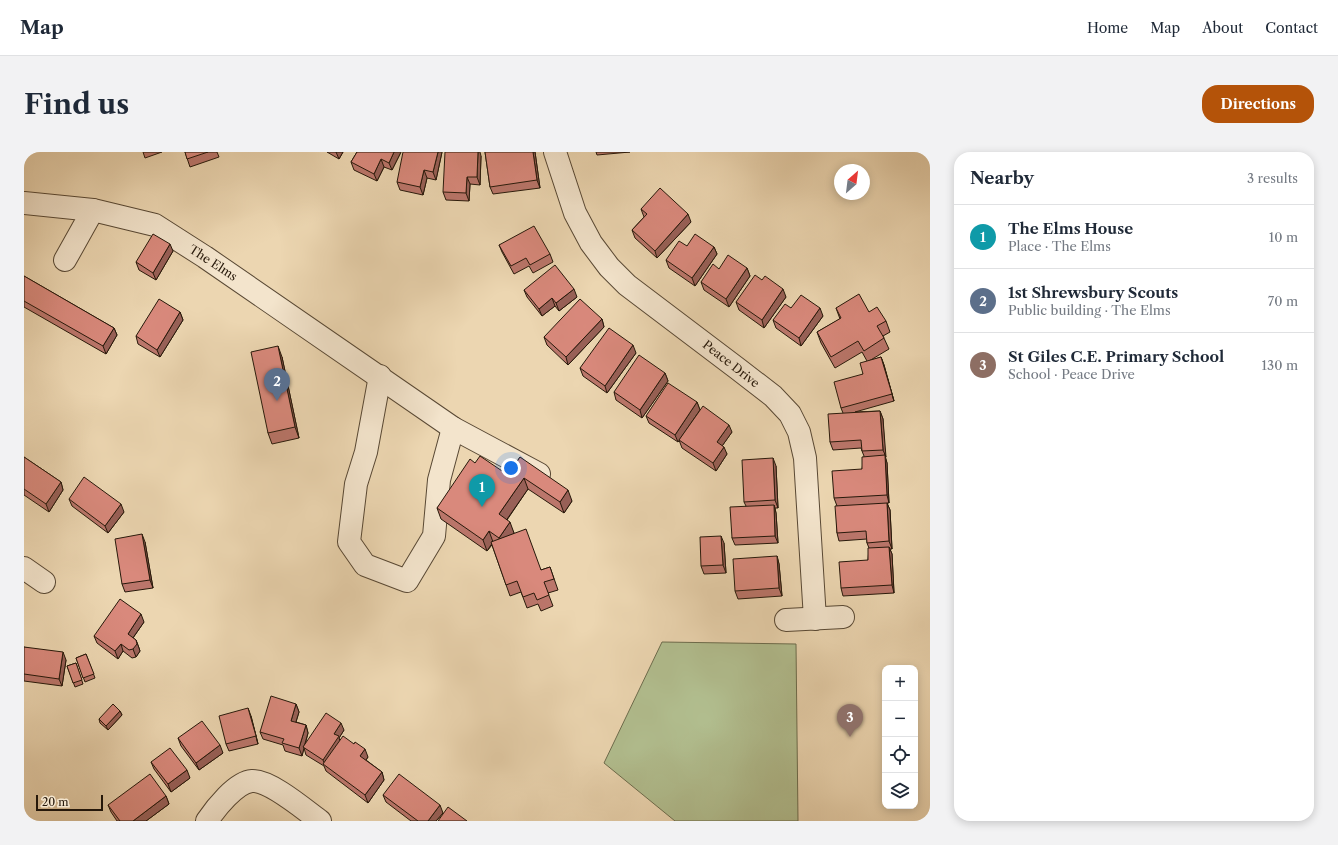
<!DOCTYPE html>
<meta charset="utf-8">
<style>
:root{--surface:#fff;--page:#f2f2f3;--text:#1f2937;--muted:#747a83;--line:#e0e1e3;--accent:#b45309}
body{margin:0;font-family:"Libre Caslon Text",serif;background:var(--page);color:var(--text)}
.controls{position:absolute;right:12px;bottom:12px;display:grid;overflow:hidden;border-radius:8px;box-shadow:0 2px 10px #0003}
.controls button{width:36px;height:36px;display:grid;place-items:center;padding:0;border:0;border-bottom:1px solid var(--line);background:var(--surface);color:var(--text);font:20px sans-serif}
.compass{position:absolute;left:810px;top:12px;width:36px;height:36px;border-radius:50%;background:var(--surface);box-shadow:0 2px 10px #0003;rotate:28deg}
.scale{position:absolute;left:12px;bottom:10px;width:67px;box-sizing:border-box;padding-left:4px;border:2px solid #26180a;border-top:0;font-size:11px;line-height:14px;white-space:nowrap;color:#26180a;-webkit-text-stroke:3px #f3e4cc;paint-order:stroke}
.you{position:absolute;left:487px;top:316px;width:14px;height:14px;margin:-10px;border:3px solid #fff;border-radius:50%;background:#1a73e8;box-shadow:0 0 0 6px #1a73e833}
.badge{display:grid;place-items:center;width:26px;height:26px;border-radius:50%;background:var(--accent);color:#fff;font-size:13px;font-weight:700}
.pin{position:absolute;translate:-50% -33px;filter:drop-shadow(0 1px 2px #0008)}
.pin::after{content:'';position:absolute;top:21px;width:14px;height:12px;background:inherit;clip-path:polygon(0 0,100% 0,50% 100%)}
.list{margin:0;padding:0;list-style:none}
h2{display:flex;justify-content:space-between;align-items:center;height:52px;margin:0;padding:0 16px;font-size:17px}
h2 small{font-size:13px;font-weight:400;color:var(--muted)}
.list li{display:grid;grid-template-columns:26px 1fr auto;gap:12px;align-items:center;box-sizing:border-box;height:64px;padding:0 16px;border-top:1px solid var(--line)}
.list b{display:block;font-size:15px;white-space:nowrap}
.list p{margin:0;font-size:13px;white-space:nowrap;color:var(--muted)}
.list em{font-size:13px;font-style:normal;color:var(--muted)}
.icon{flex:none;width:22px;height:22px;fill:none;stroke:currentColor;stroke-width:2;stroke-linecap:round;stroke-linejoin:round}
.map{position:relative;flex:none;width:906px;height:669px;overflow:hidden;border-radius:16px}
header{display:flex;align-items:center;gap:24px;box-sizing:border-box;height:56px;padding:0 20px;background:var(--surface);border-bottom:1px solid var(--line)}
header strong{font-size:19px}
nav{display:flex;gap:22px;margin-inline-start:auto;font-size:14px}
.intro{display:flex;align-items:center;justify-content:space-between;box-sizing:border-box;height:96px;padding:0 24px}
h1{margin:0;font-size:28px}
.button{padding:10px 18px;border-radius:16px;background:var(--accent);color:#fff;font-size:14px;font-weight:700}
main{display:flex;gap:24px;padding:0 24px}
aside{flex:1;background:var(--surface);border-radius:16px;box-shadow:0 2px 10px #0003}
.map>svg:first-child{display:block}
</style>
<header>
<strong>Map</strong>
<nav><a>Home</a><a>Map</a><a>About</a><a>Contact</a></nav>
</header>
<div class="intro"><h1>Find us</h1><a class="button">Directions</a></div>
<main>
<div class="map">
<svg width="906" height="669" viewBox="0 0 906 669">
<rect width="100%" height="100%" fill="#ecd6b1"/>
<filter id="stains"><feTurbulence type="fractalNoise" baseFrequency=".005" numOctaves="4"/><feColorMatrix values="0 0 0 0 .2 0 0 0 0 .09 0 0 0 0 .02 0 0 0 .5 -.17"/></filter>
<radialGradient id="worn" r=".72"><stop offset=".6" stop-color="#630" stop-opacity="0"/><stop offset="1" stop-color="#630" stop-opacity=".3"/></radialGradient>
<polygon fill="#b2bf90" stroke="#6c6c4d" points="638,490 772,492 774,669 651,669 580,611"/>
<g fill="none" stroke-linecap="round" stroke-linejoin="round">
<g stroke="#584834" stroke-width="24">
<g id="minor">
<polyline points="531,0 551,61 567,91 585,115 603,133 714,217 749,244 766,262 775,280 781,306 791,467"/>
<polyline points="0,51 69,58 131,73 181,105 429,276 515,322"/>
<polyline points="41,108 69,58"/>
<polyline points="356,224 342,300 332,332 325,390 341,413 383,429 410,384 415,328 429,276"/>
<polyline points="0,416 20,430"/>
<polyline points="762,468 819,465"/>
<path d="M183 669C191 657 212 630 228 629 246 628 281 658 296 669"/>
</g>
</g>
<use href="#minor" stroke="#f3e4cc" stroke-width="22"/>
</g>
<g fill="#bb766b" stroke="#26180a">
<polygon points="119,0 138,0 121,6"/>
<polygon points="161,0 193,0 195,5 166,15"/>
<polygon points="303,0 319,0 315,7"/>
<polygon points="333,0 377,0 368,18 360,15 353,29 330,18 327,10"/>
<polygon points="418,0 412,28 403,26 399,43 376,38 373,30"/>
<polygon points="461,0 511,0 516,36 469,42 466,35"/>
<polygon points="572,0 606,0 573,3"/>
<polygon points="457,4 456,33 446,32 445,49 422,48 419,40"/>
<polygon points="617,57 667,70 633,106 611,86 608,78 620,65"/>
<polygon points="475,93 526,102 529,110 509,121 505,114 490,122 478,100"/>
<polygon points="663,94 690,95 693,102 671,134 645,116 642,108"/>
<polygon points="149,99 132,128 115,118 112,110"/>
<polygon points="723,116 726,124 705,155 680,138 677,130 695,117"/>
<polygon points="0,124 90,176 93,183 82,202 0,155"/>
<polygon points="738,128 762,145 740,176 715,158 712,150"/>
<polygon points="500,138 553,145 535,159 531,154 518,164 503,145"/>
<polygon points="767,156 799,164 777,194 752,176 749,168"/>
<polygon points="812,156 845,160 862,169 866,180 859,184 865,197 845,209 857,205 860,213 870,249 831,260 856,259 859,267 861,305 863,311 865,351 863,351 866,358 868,397 866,397 868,402 870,441 819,444 817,436 844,408 845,396 843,391 843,387 815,389 813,381 813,354 810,346 838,317 840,304 838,299 837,296 809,298 806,290 819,261 817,256 839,222 843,209 838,200 811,216 797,191 793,180 816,167"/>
<polygon points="156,160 159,168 136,205 114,192 112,184"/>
<polygon points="578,167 580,175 544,213 523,193 520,185"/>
<polygon points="612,201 583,241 559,224 556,216"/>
<polygon points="258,205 275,286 248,292 244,281"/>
<polygon points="641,221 644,229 618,266 592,248 590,240"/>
<polygon points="673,250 676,258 654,290 625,271 622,264"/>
<polygon points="708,280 698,294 703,302 692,319 658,296 655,288"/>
<polygon points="0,305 37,330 39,338 25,360 0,343"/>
<polygon points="496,305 548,349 540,361 504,337 483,368 490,381 489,382 517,418 526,415 534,438 524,441 529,454 517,459 514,452 503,456 497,440 486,444 468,393 463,399 417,367 413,356 451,311 484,323"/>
<polygon points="752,314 754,356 751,356 752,361 754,391 711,393 708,386 722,354 720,350"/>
<polygon points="45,347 100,360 84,381 48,354"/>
<polygon points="121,390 129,436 101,440 98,432"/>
<polygon points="700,391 702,421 680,422 677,414"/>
<polygon points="753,404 755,412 758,444 714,447 711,439"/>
<polygon points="120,470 109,486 112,488 115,496 116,499 112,505 108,506 99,499 94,507 73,491 70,484"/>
<polygon points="0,495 42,508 38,534 0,529"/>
<polygon points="62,502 71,526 61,530 52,506"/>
<polygon points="52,511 59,532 51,535 43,514"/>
<polygon points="272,552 275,560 272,570 282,573 284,581 281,593 320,578 315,586 316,589 344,605 342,608 358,620 360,628 344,651 302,619 300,614 282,603 280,596 278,604 261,599 259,593 239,587 236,580"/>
<polygon points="96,559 98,563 84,578 76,571 75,567"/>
<polygon points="227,564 234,592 205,599 202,592"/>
<polygon points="154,586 199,601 175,618 157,594"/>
<polygon points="127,610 166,626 147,640 130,617"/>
<polygon points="359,643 419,661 412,669 387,669 362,650"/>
<polygon points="142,644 145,652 122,669 93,669 87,660 84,653"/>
</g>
<g fill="#986057" stroke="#26180a">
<polygon points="312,0 319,0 315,7"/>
<polygon points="370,0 377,0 368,18 365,11"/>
<polygon points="414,0 418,0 412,28 409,20"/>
<polygon points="454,0 456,0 457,4 456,33 453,25"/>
<polygon points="509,0 511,0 516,36 513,28"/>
<polygon points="357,7 360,15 353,29 350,22"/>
<polygon points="400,18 403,26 399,43 396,35"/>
<polygon points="443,25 446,32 445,49 442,41"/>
<polygon points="664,62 667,70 633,106 631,99"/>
<polygon points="146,92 149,99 132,128 129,121"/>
<polygon points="690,95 693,102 671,134 668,126"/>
<polygon points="723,116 726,124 705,155 702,147"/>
<polygon points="550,137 553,145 535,159 532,151"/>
<polygon points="759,137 762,145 740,176 738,168"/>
<polygon points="528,146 531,154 518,164 515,157"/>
<polygon points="796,156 799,164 777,194 775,186"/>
<polygon points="156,160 159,168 136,205 133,198"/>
<polygon points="578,167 580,175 544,213 542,205"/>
<polygon points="90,176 93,183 82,202 79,194"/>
<polygon points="609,193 612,201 583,241 581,234"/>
<polygon points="254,194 258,205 275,286 271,275"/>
<polygon points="857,205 860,213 870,249 868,242"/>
<polygon points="641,221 644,229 618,266 616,258"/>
<polygon points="673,250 676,258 654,290 651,283"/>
<polygon points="856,259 859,267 862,305 859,298"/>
<polygon points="705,273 708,280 696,297 693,290"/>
<polygon points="700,295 703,302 692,319 689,311"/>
<polygon points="861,303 863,311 865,351 863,343"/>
<polygon points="749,306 752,314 754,356 751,348"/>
<polygon points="500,326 504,337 479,373 475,362"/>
<polygon points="37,330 39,338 25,360 22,352"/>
<polygon points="544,338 548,349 540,361 536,350"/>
<polygon points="863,351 866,358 868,397 865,389"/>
<polygon points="97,352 100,360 84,381 81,374"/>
<polygon points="750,353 752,361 754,391 751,384"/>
<polygon points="486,370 490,381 479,397 475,386"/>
<polygon points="465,379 469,390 463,399 459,388"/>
<polygon points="118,382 121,390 129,436 126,428"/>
<polygon points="697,384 700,391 702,421 699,413"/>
<polygon points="865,395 868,402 870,441 868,433"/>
<polygon points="753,404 755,412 758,444 755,436"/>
<polygon points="117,462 120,470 106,490 104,482"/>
<polygon points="112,488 115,496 116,499 112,505 109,497"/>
<polygon points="97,492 99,499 94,507 91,499"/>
<polygon points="39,500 42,508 38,534 35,527"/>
<polygon points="272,552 275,560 270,576 267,569"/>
<polygon points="224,556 227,564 234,592 232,584"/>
<polygon points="96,559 98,563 84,578 82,574"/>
<polygon points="317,571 320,578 315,586 317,592 301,613 299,608 310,582"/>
<polygon points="282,573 284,581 280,595 279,595 280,596 278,604 275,596"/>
<polygon points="196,593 199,601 175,618 172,611"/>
<polygon points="341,597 344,605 339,612 336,604"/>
<polygon points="163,618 166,626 147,640 144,632"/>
<polygon points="358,620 360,628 344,651 341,643"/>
<polygon points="142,644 145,652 122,669 109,669"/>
<polygon points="416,653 419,661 412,669 404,669"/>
</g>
<g fill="#d9897c" stroke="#26180a">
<polygon points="161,0 184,0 163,7"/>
<polygon points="333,0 370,0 365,11 357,7 350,22 327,10"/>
<polygon points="379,0 414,0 409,20 400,18 396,35 373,30"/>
<polygon points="421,0 454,0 453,25 443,25 442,41 419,40"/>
<polygon points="461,0 509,0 513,28 466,35"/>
<polygon points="636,36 664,62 631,99 608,78 623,62 617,57"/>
<polygon points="510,74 526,102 506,113 502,106 487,114 475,93"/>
<polygon points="129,82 146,92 129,121 112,110"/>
<polygon points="671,82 690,95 668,126 642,108 655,89 663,94"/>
<polygon points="704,103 723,116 702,147 677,130 689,112 695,117"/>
<polygon points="531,113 550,137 532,151 528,146 515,157 500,138"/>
<polygon points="731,123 738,128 741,124 759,137 738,168 712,150"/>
<polygon points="0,124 90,176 79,194 0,149"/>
<polygon points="835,142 845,160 853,155 862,169 853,174 860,186 840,199 834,189 807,205 793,180 817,166 812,156"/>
<polygon points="777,143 796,156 775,186 749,168 761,152 767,156"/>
<polygon points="135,147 156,160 133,198 112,184"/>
<polygon points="556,147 578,167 542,205 520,185"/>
<polygon points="585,176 609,193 581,234 556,216"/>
<polygon points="254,194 271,275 244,281 227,200"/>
<polygon points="615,203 641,221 616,258 590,240"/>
<polygon points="857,205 868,242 817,256 810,230 839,222 836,211"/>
<polygon points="644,231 673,250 651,283 622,264"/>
<polygon points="679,254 705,273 693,290 700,295 689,311 655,288"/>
<polygon points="856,259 859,298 838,299 837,288 806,290 804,262"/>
<polygon points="861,303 863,343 810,346 808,319 838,317 838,305"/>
<polygon points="456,304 484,323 496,305 544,338 536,350 500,326 475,362 486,370 475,386 465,379 459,388 413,356 446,307 451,311"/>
<polygon points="0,305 37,330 22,352 0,337"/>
<polygon points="749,306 751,348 720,350 718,308"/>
<polygon points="60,325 97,352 81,374 45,347"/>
<polygon points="863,351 865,389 843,391 842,379 813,381 811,354"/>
<polygon points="750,353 751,384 708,386 706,355"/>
<polygon points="502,377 517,418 526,415 530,427 520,430 525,443 513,448 510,441 499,445 493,429 482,433 467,390"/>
<polygon points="118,382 126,428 98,432 91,387"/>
<polygon points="697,384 699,413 677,414 676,385"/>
<polygon points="865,395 868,433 817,436 815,410 844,408 844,396"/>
<polygon points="753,404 755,436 711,439 709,407"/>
<polygon points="96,447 117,462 104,482 112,488 113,492 109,497 105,498 97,492 91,499 70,484"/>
<polygon points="0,495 39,500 35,527 0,522"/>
<polygon points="62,502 70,522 59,526 52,506"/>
<polygon points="52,511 58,528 49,531 43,514"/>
<polygon points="247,544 272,552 267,569 282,573 275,596 258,591 260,587 236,580"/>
<polygon points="89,552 96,559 82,574 75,567"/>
<polygon points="224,556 232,584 202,592 195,564"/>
<polygon points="302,561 317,571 310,582 315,584 299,608 279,595"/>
<polygon points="178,569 196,593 172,611 154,586"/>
<polygon points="319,584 330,592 331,590 341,597 336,604 358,620 341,643 299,612"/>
<polygon points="146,596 163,618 144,632 127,610"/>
<polygon points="126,622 142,644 109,669 96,669 84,653"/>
<polygon points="375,622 416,653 404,669 394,669 359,643"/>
<polygon points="424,655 443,669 414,669"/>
</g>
<g text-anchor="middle" stroke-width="3" stroke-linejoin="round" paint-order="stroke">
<g font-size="12" fill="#26180a" stroke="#f3e4cc">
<text transform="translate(189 111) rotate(33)" y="4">The Elms</text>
<text transform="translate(707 212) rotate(38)" y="4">Peace Drive</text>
</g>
</g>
<rect width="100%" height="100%" filter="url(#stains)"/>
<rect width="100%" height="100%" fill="url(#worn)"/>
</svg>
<div class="controls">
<button>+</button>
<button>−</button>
<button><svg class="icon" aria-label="locate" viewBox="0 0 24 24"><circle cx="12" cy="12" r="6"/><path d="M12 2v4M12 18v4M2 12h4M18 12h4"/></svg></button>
<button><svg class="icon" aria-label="layers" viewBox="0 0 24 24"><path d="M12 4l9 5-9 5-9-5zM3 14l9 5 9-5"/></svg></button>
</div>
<svg class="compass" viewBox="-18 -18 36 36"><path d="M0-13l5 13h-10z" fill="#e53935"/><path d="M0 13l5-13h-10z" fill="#747a83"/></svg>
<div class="scale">20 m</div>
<div class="you"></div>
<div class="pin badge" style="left:458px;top:355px;background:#0f9aa8">1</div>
<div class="pin badge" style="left:253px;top:249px;background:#5c6f8a">2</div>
<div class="pin badge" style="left:826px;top:585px;background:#8d6e63">3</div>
</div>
<aside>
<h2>Nearby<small>3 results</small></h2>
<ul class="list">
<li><span class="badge" style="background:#0f9aa8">1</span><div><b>The Elms House</b><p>Place · The Elms</p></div><em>10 m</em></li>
<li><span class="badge" style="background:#5c6f8a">2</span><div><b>1st Shrewsbury Scouts</b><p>Public building · The Elms</p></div><em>70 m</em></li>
<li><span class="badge" style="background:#8d6e63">3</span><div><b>St Giles C.E. Primary School</b><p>School · Peace Drive</p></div><em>130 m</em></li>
</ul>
</aside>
</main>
